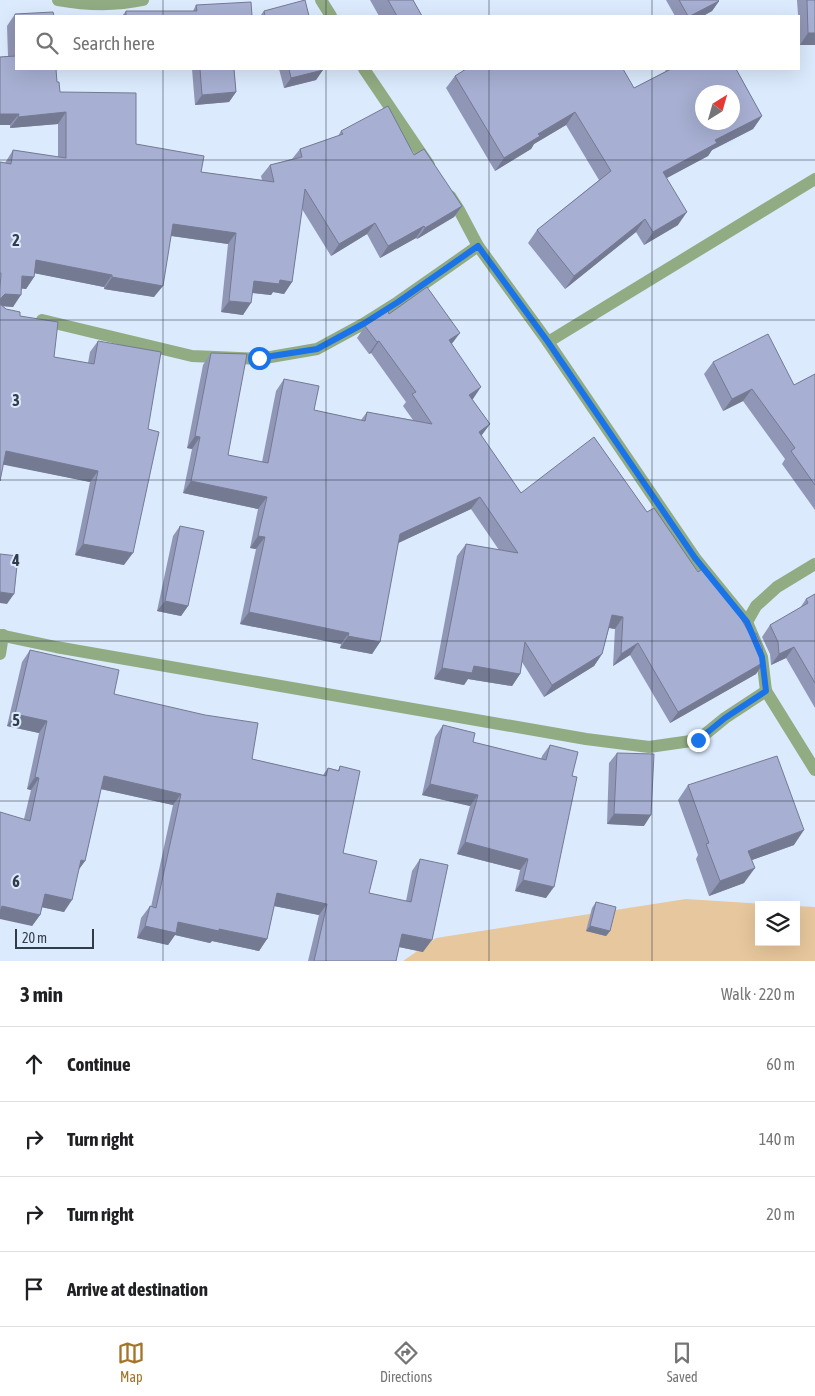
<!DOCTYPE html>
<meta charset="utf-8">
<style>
:root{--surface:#fff;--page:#f6f6f6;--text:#202124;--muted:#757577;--line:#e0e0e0;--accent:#a47429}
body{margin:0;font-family:"Asap Condensed",sans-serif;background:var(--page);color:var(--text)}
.controls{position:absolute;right:15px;bottom:15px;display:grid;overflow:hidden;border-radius:0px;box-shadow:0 5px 20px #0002}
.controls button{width:45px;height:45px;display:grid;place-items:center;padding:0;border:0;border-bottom:1px solid var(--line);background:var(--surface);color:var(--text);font:25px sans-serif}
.compass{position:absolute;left:695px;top:85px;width:45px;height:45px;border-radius:50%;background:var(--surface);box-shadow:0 5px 20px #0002;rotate:37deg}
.scale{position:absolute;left:15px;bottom:12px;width:79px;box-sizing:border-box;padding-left:5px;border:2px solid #323c49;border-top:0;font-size:14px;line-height:18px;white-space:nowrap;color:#323c49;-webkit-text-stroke:4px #dbeafd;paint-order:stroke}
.stop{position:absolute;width:15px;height:15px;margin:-11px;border:4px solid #1a73e8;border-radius:50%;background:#fff}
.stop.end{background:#1a73e8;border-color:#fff;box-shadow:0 1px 5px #0008}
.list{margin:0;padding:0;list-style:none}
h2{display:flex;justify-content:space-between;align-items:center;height:65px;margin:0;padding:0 20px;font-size:21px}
h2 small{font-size:16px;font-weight:400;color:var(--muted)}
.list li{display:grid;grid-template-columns:32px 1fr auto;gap:15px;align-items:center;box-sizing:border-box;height:75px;padding:0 20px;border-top:1px solid var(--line)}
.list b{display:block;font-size:19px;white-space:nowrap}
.list em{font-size:16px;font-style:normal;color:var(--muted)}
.icon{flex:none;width:28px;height:28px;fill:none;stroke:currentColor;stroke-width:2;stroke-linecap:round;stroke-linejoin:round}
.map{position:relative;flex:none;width:815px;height:961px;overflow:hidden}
.search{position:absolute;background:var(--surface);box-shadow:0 5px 20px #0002;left:15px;right:15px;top:15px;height:55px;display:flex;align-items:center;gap:12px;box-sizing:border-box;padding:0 18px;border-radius:0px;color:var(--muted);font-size:19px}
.sheet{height:365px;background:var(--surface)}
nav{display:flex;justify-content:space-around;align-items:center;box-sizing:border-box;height:70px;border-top:1px solid var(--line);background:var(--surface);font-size:14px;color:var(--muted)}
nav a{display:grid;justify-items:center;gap:2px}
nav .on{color:var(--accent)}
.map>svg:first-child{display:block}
</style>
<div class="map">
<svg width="815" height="961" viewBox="0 0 815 961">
<rect width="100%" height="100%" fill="#dbeafd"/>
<polygon fill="#e7c79d" points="686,899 782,905 759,905 759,942 796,942 796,906 815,907 815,961 403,961 436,938"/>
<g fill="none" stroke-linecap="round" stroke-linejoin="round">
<g stroke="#91ab82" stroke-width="12">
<path d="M58 0C86 5 115 6 143 0"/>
<polyline points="321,0 331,16"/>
<polyline points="364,69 429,165"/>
<polyline points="450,196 459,210 478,246 548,342 695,558 747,622"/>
<polyline points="42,320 192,356 259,359 317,349 363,324 398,302 478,246"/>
<polyline points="548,342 815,179"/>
<polyline points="0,635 56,647 586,739 649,747 698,740 725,718 766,691 762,657 747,622 756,606 777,587 815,564"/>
<polyline points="0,654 3,635"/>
<polyline points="766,691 815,770"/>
</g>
</g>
<g fill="#9096b5">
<polygon points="370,0 413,0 422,16 379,16"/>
<polygon points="666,0 718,0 719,1 712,11 703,16 675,16"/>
<polygon points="797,0 815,0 815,45 800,45"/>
<polygon points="196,5 252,16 122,16 126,11 193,11"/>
<polygon points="264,11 309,16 260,16"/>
<polygon points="15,14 16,16 16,69 57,82 60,92 136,144 201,172 262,180 261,176 270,165 292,159 300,149 338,136 341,131 414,155 462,206 454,217 417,239 416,238 380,258 367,234 331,256 302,209 292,282 284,294 273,292 271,295 252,293 243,315 221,312 228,244 171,236 154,297 104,289 104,287 35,273 34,277 26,289 22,288 13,307 3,306 6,309 20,316 54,357 88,363 90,352 98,341 124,565 75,555 90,482 3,464 0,481 0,162 5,163 13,150 58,157 58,124 10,128 10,125 0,125 0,57 8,56 7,26"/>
<polygon points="192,69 234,69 236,92 229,102 195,105"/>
<polygon points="279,69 323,69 316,80 284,88"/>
<polygon points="664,69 736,69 762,116 753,129 712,150 708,156 666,178 678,225 644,245 636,232 565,289 528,243 537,230 599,180 566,125 534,144 531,149 495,171 446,88 455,76 634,88 666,71"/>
<polygon points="389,314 452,344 472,399 490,424 481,436 521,493 647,512 698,572 764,662 756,674 670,723 630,655 613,666 615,629 609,628 602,654 594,666 544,697 522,662 520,674 512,686 468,679 464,685 434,679 457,556 466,544 499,550 471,509 398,543 380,642 372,654 340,648 341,644 240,624 256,549 250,548 258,509 183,493 192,449 187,448 203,365 211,353 228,455 262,462 276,391 284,379 314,410 361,420 367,412 413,420 403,406 406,402 371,353 369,354 357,338 365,326"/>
<polygon points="713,362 794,385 815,374 815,510 782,464 785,459 743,401 723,411 704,374"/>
<polygon points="180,526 188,606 181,616 157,611 173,536"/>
<polygon points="815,594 815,708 786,658 771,665 770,654 762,637 770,625 800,608 806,599"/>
<polygon points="30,650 114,694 252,759 323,775 328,768 338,770 340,766 343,853 369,893 406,901 412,871 420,859 423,952 399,947 396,961 308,961 319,915 274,906 267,939 259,951 212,941 210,943 175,935 168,945 137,938 141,918 150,906 151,907 173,805 101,789 85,861 79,869 64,912 42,907 40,915 32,926 24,819 31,790 27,789 39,733 7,726 22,662"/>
<polygon points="443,725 473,742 541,759 542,756 550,745 572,776 546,898 515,891 520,870 457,854 470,806 422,795 435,737"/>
<polygon points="617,753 644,826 607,824 609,763"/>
<polygon points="688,785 794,845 752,860 744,883 709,896 696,859 698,855 678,800"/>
<polygon points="596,902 610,931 606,936 586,931 592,908"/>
</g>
<g fill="#757a93">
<polygon points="719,1 712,11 703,16 690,16"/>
<polygon points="808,33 815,33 815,45 800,45"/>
<polygon points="323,70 316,80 284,88 291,78"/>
<polygon points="236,92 229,102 195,105 202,95"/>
<polygon points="66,112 58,124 10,128 18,117"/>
<polygon points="575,112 566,125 534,144 531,149 495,171 504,158 538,134"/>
<polygon points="0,114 19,114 10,125 0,125"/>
<polygon points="762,116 753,129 712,150 708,156 654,185 663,172 715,140"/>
<polygon points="462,206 454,217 417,239 425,228"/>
<polygon points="687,212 678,225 644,245 653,232"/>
<polygon points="645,219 636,232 565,289 574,276"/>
<polygon points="375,223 367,234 331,256 339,244"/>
<polygon points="173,224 236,233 228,244 165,235"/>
<polygon points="424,226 416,238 380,258 388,246"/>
<polygon points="36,260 112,275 104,287 28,272"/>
<polygon points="22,276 34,277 26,289 14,288"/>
<polygon points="112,277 163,286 154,297 104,289"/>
<polygon points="280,280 292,282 284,294 273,292 271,295 246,292 254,281"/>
<polygon points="5,294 21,295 13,307 0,306 0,300"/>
<polygon points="229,301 251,303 243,315 221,312"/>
<polygon points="460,333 451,345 449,340"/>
<polygon points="379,341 371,353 369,354 377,342"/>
<polygon points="481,387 473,399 461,406 469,395"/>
<polygon points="752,389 743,401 723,411 732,399"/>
<polygon points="490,424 481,436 479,432"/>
<polygon points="195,436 200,437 192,449 187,448"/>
<polygon points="6,451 98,471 90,482 0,464"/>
<polygon points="191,481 267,497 258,509 183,493"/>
<polygon points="480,497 471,509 392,546 400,534"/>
<polygon points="258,536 265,537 256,549 250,548"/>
<polygon points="83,544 133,553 124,565 75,555"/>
<polygon points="0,592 14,594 7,604 0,603"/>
<polygon points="165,601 188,606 181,616 157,611"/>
<polygon points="249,612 349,633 341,644 240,624"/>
<polygon points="612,615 623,617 615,629 604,627"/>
<polygon points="348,636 380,642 372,654 340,648"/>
<polygon points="638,643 630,655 613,666 621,654"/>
<polygon points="794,647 786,658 771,665 779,654"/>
<polygon points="602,654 594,666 544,697 552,685"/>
<polygon points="764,662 756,674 670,723 678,712"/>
<polygon points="474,666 520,674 512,686 468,679 464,685 434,679 442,668"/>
<polygon points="15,714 47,721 39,733 7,726"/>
<polygon points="104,776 181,794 173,805 96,788"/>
<polygon points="35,777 39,778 31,790 27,789"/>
<polygon points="430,784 478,795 470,806 422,795"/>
<polygon points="614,814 651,815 644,826 607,824"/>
<polygon points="804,830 794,845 738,865 748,851"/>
<polygon points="465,842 528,859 520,870 457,854"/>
<polygon points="81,860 85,861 77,872"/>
<polygon points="755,868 744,883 709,896 720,881"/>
<polygon points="523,880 554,887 546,898 515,891"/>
<polygon points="277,893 327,904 319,915 269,905"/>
<polygon points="45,894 72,900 64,912 36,906"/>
<polygon points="2,906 40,915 32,926 0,919 0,908"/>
<polygon points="178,922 219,929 267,939 259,951 212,941 210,943 175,935 168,945 137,938 145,926"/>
<polygon points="590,926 610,931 606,936 586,931"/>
<polygon points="402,934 432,940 423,952 394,946"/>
</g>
<g fill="#a7afd2" stroke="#757a93" fill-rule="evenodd">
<polygon points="305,0 309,16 265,16 264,11"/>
<polygon points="388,0 413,0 422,16 397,16"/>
<polygon points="679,0 718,0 719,1 690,16 688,16"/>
<polygon points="807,0 815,0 815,33 808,33"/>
<polygon points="251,2 252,16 126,16 126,11 197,11 196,5"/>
<polygon points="53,12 54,16 16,16 16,41 15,14"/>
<polygon points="16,56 16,69 56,69 57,82 59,82 60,92 136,93 136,144 204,156 201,172 274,182 270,165 302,157 300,149 343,134 341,131 388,106 414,155 424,149 462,206 425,228 424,226 388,246 375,223 339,244 305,189 292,282 280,280 279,284 254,281 251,303 229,301 236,233 173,224 163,286 112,277 112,275 36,260 34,277 22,276 21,295 5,294 0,299 0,304 6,309 20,312 20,316 58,322 54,357 94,364 98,341 161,352 148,429 159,432 133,553 83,544 98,471 6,451 0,481 0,289 1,273 0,273 0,162 11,164 13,150 66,158 66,112 18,117 19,114 0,114 0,57"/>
<polygon points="200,69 234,69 236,92 202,95"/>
<polygon points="289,69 323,69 323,70 291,78"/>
<path d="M466 69H623L634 88 671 69H736L762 116 715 140 717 143 663 172 687 212 653 232 645 219 574 276 537 230 611 171 575 112 538 134 540 136 504 158 455 76ZM702 92H732V122H702Z"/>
<polygon points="427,287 460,333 449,340 481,387 469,395 490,424 479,432 521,493 594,437 647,512 654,508 698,572 705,567 729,602 731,601 751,636 756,633 762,647 764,662 678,712 638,643 621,654 623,617 612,615 602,654 552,685 525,642 520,674 474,666 472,673 442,668 466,544 518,553 480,497 400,534 380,642 348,636 349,633 249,612 265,537 258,536 267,497 191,481 200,437 195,436 211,353 247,354 228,455 268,463 284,379 319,386 314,410 365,421 367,412 432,424 412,394 416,392 379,341 377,342 365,326 388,311 389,314"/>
<polygon points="768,334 794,385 815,374 815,485 791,451 795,448 752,389 732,399 713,362"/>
<polygon points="180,526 204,531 188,606 165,601"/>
<polygon points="0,554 18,556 14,594 0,592"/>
<polygon points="815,594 815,683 794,647 779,654 778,642 770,625 808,603 806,599"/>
<polygon points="30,650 119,670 114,694 205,715 258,723 252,759 326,776 328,768 339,771 340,766 360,771 343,853 377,861 369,893 411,902 420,859 448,865 432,940 402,934 396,961 314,961 327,904 277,893 267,939 219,929 219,931 178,922 176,933 145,926 150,906 156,908 181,794 104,776 85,861 81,860 72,900 45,894 40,915 2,906 0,912 0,812 30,821 39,778 35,777 47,721 15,714"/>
<polygon points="443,725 475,733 473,742 546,760 550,745 578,752 572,776 577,777 554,887 523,880 528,859 465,842 478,795 430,784"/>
<polygon points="617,753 654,754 651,815 614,814"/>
<polygon points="777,756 804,830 748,851 755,868 720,881 706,844 709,843 688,785"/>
<polygon points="596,902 616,907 610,931 590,926"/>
</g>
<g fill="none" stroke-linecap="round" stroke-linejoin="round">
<polyline stroke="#1a73e8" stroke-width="6" points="259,358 317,349 363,324 398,302 478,246 548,342 695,558 747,622 762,657 766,691 725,718 698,740"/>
</g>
<path fill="none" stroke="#323c49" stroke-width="1" stroke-opacity="0.55" d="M163 0V16M326 0V16M489 0V16M652 0V16M163 69V961M326 69V961M489 69V961M652 69V961M0 160H815M0 320H815M0 480H815M0 641H815M0 801H815"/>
<g font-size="16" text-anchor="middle" font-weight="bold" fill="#323c49" stroke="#dbeafd" stroke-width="4" stroke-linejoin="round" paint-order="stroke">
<text x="16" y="246">2</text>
<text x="16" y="406">3</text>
<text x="16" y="566">4</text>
<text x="16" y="726">5</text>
<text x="16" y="887">6</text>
</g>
</svg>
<div class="controls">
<button><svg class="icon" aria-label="layers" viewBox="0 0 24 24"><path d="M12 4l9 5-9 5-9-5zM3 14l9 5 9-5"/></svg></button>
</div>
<svg class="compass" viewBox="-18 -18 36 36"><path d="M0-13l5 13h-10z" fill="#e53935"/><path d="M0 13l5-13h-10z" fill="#757577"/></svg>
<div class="scale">20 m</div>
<div class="stop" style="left:259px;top:358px"></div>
<div class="stop end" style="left:698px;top:740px"></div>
<div class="search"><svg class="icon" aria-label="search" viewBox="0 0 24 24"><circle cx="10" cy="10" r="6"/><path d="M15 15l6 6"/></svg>Search here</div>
</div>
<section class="sheet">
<h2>3 min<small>Walk · 220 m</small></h2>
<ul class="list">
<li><svg class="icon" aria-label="ahead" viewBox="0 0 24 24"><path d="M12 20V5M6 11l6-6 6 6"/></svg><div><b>Continue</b></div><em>60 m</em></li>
<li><svg class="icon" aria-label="right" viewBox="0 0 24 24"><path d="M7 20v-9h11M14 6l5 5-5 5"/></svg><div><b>Turn right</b></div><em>140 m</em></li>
<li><svg class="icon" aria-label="right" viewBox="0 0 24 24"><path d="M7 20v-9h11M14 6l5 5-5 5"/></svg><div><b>Turn right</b></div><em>20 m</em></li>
<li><svg class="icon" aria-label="arrive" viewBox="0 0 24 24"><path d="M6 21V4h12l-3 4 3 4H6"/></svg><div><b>Arrive at destination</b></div></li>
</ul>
</section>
<nav>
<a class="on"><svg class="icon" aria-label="map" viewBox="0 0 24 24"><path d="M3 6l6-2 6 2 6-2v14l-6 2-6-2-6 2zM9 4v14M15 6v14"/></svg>Map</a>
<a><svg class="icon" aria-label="directions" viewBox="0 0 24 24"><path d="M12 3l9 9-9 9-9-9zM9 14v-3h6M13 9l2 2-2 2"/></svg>Directions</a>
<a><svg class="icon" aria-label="saved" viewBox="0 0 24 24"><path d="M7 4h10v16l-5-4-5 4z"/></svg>Saved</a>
</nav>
